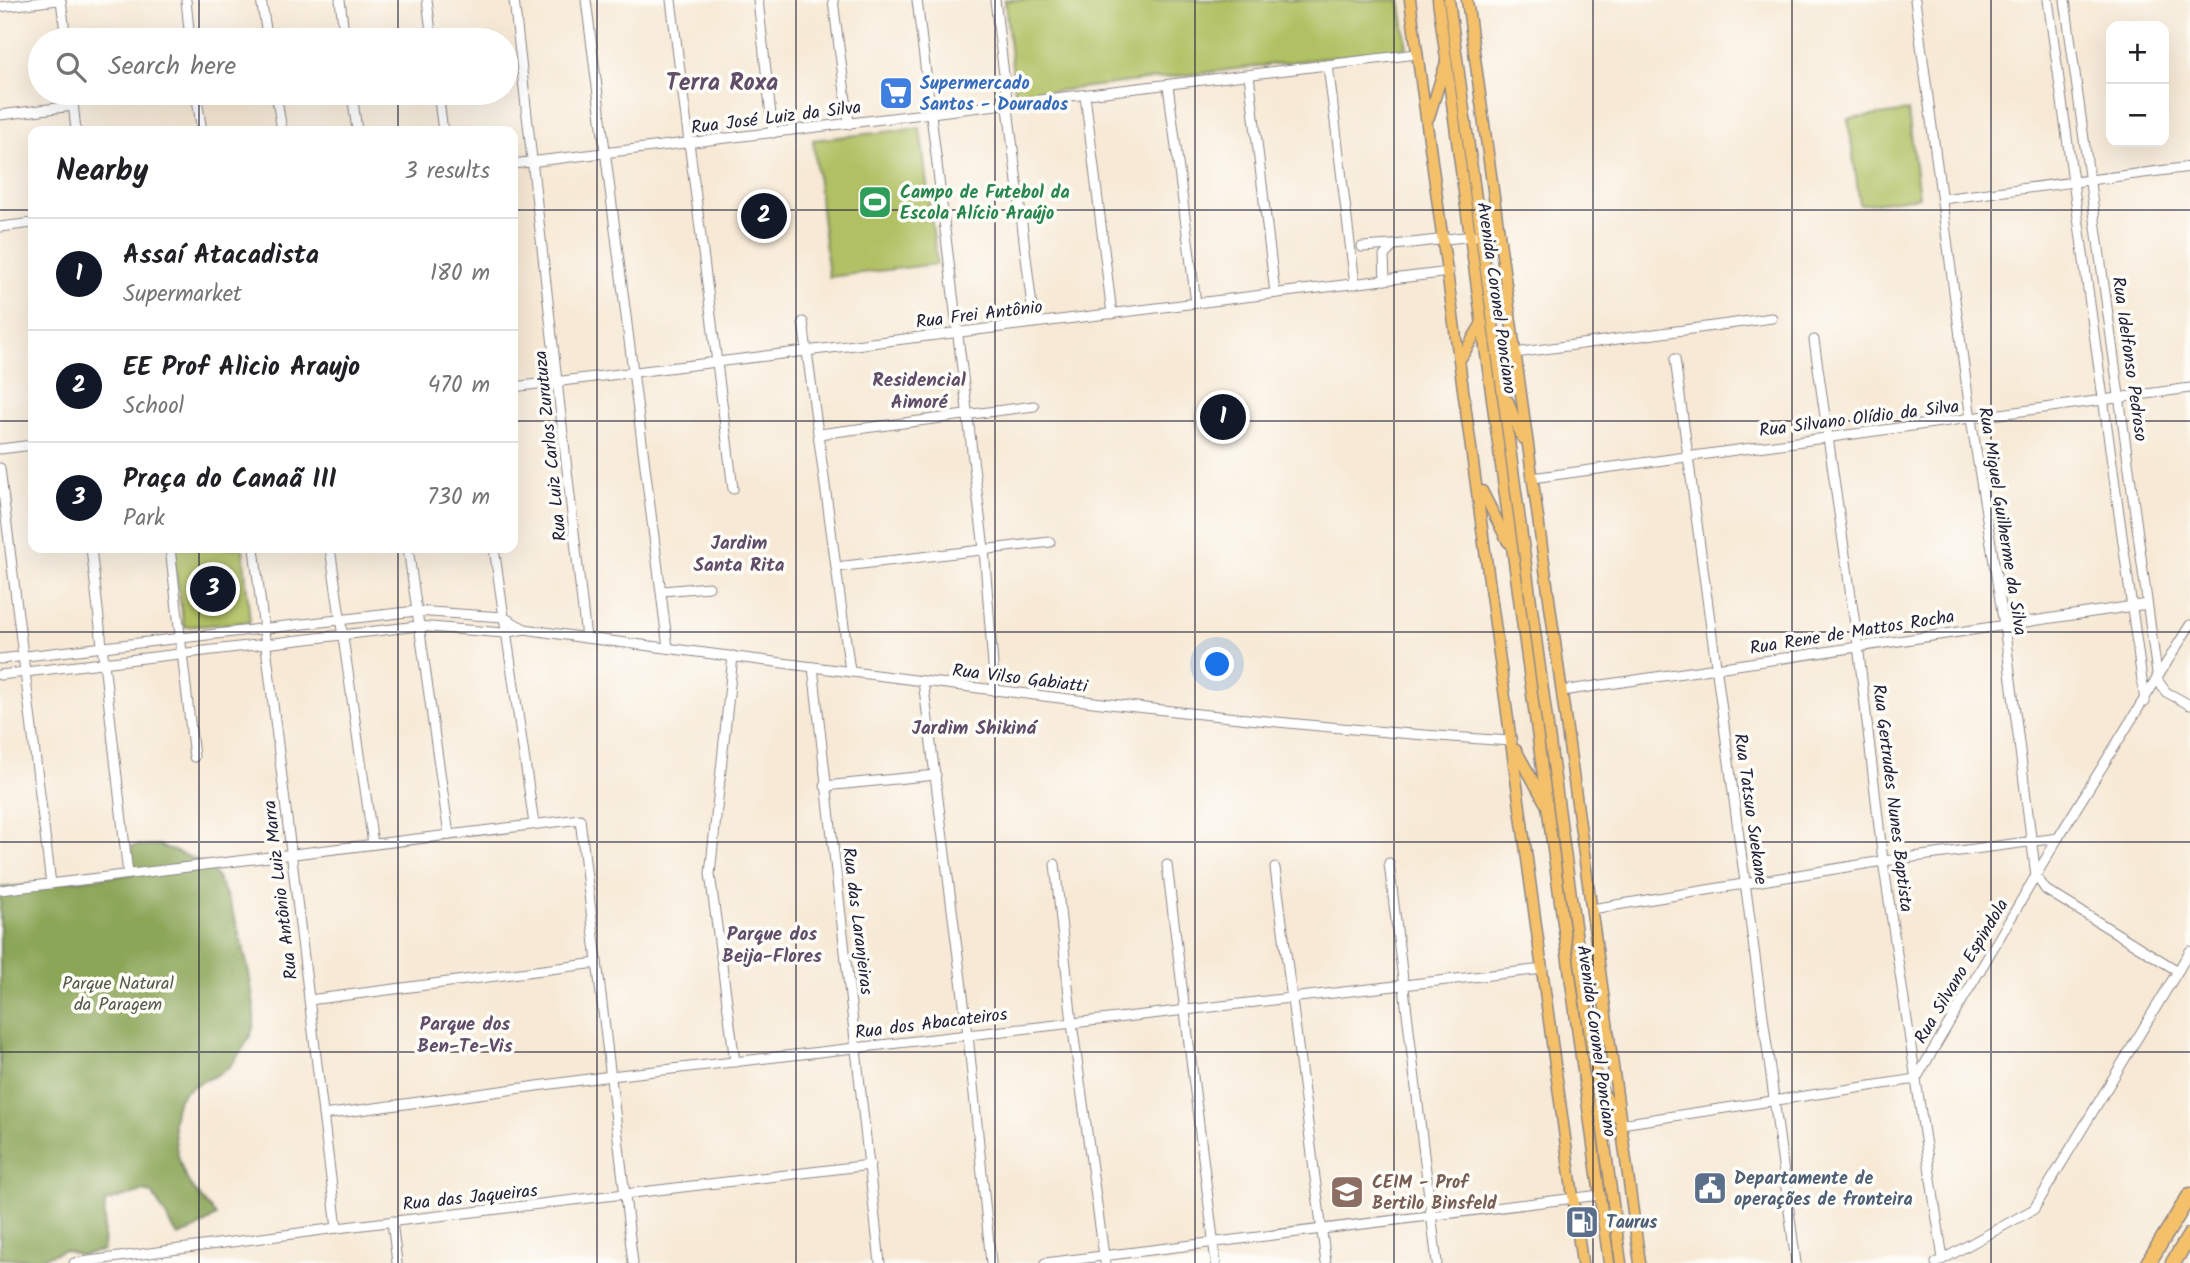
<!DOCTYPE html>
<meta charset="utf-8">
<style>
:root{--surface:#fff;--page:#f2f2f2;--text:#202124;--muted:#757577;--line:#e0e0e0;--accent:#111827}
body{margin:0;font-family:Kalam,sans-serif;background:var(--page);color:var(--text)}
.controls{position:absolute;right:21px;top:21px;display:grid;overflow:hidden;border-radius:14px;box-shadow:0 7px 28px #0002}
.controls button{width:63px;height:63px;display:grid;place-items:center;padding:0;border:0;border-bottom:2px solid var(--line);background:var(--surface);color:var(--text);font:35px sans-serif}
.you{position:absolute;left:1218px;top:665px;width:24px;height:24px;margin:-18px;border:5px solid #fff;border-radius:50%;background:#1a73e8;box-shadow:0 0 0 10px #1a73e833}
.badge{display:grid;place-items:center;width:46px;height:46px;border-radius:50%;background:var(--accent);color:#fff;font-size:23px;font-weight:700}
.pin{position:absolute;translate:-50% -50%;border:4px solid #fff;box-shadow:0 2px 7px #0006}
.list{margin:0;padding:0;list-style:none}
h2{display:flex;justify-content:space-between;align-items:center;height:91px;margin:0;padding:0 28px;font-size:30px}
h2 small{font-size:23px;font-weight:400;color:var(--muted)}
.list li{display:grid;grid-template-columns:46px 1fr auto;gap:21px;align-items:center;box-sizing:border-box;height:112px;padding:0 28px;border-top:2px solid var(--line)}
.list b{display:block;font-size:26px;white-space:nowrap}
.list p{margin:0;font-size:23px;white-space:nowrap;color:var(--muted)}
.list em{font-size:23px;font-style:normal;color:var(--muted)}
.icon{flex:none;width:38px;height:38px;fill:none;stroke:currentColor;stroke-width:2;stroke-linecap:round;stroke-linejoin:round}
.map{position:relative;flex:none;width:2190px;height:1263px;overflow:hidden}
.search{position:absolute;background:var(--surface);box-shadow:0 7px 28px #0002;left:28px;top:28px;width:490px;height:77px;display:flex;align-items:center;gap:18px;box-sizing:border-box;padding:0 24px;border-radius:38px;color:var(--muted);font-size:26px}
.panel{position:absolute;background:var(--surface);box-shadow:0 7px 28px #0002;left:28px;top:126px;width:490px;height:427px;border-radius:14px}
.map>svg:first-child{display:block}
</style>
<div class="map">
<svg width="2190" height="1263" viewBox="0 0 2190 1263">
<rect width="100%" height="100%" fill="#fdfcf7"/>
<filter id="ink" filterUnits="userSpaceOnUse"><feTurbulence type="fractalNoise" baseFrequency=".0143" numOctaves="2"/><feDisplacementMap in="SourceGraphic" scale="14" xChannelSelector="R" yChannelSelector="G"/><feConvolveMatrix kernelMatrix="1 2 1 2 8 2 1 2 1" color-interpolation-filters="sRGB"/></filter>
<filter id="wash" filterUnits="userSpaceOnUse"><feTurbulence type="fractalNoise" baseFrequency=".00686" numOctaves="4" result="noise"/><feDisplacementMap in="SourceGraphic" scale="28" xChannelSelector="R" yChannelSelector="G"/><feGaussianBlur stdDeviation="1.57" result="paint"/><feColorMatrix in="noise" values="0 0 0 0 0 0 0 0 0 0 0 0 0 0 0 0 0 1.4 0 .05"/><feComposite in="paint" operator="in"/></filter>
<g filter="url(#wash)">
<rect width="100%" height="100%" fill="#f7e9d5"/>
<g fill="#b0c062" stroke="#69714e" stroke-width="2">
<polygon points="1005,0 1400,0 1407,48 1015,96"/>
<polygon points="1908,111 1919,197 1860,205 1848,119"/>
<polygon points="920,128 937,264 829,277 813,140"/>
<polygon points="172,548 243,548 250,622 184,627"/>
</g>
<path fill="#8ca658" stroke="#57644a" stroke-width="2" d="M159 845C173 852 196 857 208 867 233 889 257 991 254 1024 253 1034 240 1053 234 1061 219 1083 180 1079 175 1110 171 1130 178 1166 189 1183 196 1194 208 1205 216 1216L196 1229 178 1236 152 1193 143 1191 105 1202 103 1251 80 1255 64 1250 40 1259H0V888L133 874 131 846Z"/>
</g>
<g filter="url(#ink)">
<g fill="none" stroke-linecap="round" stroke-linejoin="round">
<g stroke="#8c8688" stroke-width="11">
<g id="minor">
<polyline points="61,0 66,40"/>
<polyline points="186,0 190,40"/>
<polyline points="261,0 268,40"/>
<polyline points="340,0 345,40"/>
<polyline points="427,0 432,40"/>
<polyline points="514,0 586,638"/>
<polyline points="586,0 668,648"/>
<polyline points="671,0 733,489"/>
<polyline points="758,0 773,133"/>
<polyline points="833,0 849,124"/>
<polyline points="917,0 984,549 995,691"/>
<polyline points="995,0 1034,323"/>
<polyline points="1915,0 1971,419 2004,625 2036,876 2046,890 2178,971"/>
<polyline points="2048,0 2145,702"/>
<polyline points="2065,0 2158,681 2166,692 2190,705"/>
<polyline points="0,7 58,0"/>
<polyline points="1328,65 1355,284"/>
<polyline points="1249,75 1275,293"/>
<polyline points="1168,85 1196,303"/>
<polyline points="72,93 76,131"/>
<polyline points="196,93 202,131"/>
<polyline points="276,93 282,131"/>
<polyline points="352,93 357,131"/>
<polyline points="438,93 443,131"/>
<polyline points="1085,95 1112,314"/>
<polyline points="0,115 73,106"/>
<polyline points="513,164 1417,54"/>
<polyline points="1942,199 2190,167"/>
<polyline points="0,227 33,223"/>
<polyline points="1362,247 1392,245"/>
<polyline points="1385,280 1384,256 1394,245 1499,233"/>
<polyline points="803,322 850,671"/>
<polyline points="1814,340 1858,645 1883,861 1943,1259"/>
<polyline points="1515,353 1772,318"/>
<polyline points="1675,359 1796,1263"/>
<polyline points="513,387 1449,272"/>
<polyline points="819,434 1034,406"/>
<polyline points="0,449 33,445"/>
<polyline points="0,468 51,884"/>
<polyline points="1532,478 2190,388"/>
<polyline points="91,548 128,874"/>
<polyline points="170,548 194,757"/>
<polyline points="254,548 337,1228"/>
<polyline points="330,548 373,844"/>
<polyline points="408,548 449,835"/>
<polyline points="494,548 534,824"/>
<polyline points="836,567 1050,542"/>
<polyline points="662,591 709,587"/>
<polyline points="733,656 710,874 735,1062"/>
<path d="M0 659 416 611 503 617 525 629 586 638C894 676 1202 722 1512 741"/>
<polyline points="813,667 880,1263"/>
<polyline points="0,675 418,626 504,633 525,629"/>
<polyline points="923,681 968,1035 991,1263"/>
<polyline points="1562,691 2147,604"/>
<polyline points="825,786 936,775"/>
<polyline points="1389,863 1437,1263"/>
<polyline points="1055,864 1072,1023 1105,1263"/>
<polyline points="1167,865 1216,1263"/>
<polyline points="1275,868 1326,1263"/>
<polyline points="0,890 580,819 633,1263"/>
<polyline points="1592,909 1883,861 2058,838"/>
<polyline points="309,1000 597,963"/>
<polyline points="323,1115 611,1076 1543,969"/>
<polyline points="1621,1124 1916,1079 2058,838 2190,625"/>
<polyline points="392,1221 397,1263"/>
<polyline points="74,1263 337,1228 870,1165"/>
<polyline points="1045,1263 1600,1195"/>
<polyline points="1936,1263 2034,1209 2190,951"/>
</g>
</g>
<g stroke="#8c8688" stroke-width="13">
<g id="major">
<polyline points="1410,0 1582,1263"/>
<polyline points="1438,0 1609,1263"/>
<polyline points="1449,0 1621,1263"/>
<polyline points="1467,0 1640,1263"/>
<polyline points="1429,117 1446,62"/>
<polyline points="1461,358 1482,323"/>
<polyline points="1508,401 1522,438"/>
<polyline points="1482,491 1508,542"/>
<polyline points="1516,750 1547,806"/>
<polyline points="1600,1087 1618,1118"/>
</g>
</g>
<g stroke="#8c8688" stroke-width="17">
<g id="highway">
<polyline points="2148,1263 2190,1195"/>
<polyline points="2173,1263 2190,1235"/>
</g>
</g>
<use href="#minor" stroke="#fff" stroke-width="9"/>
<use href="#major" stroke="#f4c16a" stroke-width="10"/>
<use href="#highway" stroke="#f4c16a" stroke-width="14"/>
</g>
</g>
<path fill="none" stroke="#22223b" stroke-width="2" stroke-opacity="0.55" d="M199 0V40M398 0V40M597 0V1263M796 0V1263M995 0V1263M1195 0V1263M1394 0V1263M1593 0V1263M1792 0V1263M1991 0V1263M199 93V131M398 93V131M0 210H33M513 210H2190M0 421H33M513 421H2190M199 548V1263M398 548V1263M0 632H2190M0 842H2190M0 1052H2190"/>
<defs>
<g id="supermarket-square" transform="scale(1.75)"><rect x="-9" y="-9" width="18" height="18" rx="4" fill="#3f7fe0" stroke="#fdfcf7"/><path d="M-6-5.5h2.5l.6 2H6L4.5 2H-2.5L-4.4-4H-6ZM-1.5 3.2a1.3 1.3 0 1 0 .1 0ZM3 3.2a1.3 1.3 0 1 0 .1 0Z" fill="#fff"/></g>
<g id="stadium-square" transform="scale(1.75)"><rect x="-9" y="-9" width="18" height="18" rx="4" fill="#2e9e5b" stroke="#fdfcf7"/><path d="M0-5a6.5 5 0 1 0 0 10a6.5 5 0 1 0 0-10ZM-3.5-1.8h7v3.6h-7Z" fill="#fff"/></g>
<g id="civic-square" transform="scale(1.75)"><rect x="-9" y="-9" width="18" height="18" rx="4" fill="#5c6f8a" stroke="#fdfcf7"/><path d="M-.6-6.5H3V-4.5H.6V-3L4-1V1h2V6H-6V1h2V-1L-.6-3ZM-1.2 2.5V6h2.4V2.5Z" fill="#fff"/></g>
<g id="school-square" transform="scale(1.75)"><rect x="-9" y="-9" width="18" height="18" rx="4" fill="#8d6e63" stroke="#fdfcf7"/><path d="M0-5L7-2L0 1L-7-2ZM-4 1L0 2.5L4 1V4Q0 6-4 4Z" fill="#fff"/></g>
<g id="fuel-square" transform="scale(1.75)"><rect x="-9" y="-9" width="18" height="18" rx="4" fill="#5c6f8a" stroke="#fdfcf7"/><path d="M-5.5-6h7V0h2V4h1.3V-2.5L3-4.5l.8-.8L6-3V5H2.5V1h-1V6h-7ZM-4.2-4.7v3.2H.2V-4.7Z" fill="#fff"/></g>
</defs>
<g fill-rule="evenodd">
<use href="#supermarket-square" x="896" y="93"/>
<use href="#stadium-square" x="875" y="202"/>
<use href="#civic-square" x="1710" y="1188"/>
<use href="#school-square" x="1347" y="1192"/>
<use href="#fuel-square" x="1582" y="1222"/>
</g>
<g text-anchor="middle" stroke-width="7" stroke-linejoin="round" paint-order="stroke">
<g font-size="18" font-weight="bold" fill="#366cbe" stroke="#fdfcf7" text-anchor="start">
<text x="920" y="89">Supermercado<tspan x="920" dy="21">Santos - Dourados</tspan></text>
</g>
<g font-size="18" fill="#22223b" stroke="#fdfcf7">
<text transform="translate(776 117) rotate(-7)" y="6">Rua José Luiz da Silva</text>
<text transform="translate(1497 298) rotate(82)" y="6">Avenida Coronel Ponciano</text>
<text transform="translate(979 314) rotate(-7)" y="6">Rua Frei Antônio</text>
<text transform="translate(2130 359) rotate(82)" y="6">Rua Idelfonso Pedroso</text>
<text transform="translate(1859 418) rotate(-7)" y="6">Rua Silvano Olídio da Silva</text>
<text transform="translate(550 446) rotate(-96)" y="6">Rua Luiz Carlos Zurutuza</text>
<text transform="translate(2003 521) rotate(81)" y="6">Rua Miguel Guilherme da Silva</text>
<text transform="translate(1852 632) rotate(-9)" y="6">Rua Rene de Mattos Rocha</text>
<text transform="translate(1020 678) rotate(7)" y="6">Rua Vilso Gabiatti</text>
<text transform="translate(1893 798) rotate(83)" y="6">Rua Gertrudes Nunes Baptista</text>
<text transform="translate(1751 809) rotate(82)" y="6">Rua Tatsuo Suekane</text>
<text transform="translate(280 890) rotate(-97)" y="6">Rua Antônio Luiz Marra</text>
<text transform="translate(858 921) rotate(83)" y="6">Rua das Laranjeiras</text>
<text transform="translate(1961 971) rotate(-59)" y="6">Rua Silvano Espindola</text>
<text transform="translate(931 1023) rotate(-7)" y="6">Rua dos Abacateiros</text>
<text transform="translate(1597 1041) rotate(82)" y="6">Avenida Coronel Ponciano</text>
<text transform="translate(470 1197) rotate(-6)" y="6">Rua das Jaqueiras</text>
</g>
<g font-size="18" font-weight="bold" fill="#27864d" stroke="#fdfcf7" text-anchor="start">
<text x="900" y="198">Campo de Futebol da<tspan x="900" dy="21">Escola Alício Araújo</tspan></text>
</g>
<g font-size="18" fill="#545949" stroke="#fdfcf7">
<text x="118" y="989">Parque Natural<tspan x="118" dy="21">da Paragem</tspan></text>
</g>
<g font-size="18" font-weight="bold" fill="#4e5e75" stroke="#fdfcf7" text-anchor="start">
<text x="1734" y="1184">Departamente de<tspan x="1734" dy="21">operações de fronteira</tspan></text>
<text x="1606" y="1228">Taurus</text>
</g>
<g font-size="18" font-weight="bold" fill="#785e54" stroke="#fdfcf7" text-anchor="start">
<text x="1372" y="1188">CEIM - Prof<tspan x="1372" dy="21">Bertilo Binsfeld</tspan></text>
</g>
<g font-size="19" font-weight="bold" fill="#604d69" stroke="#fdfcf7">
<text x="919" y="386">Residencial<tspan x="919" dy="22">Aimoré</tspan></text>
<text x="739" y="549">Jardim<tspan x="739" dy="22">Santa Rita</tspan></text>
<text x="974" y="734">Jardim Shikiná</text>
<text x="772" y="940">Parque dos<tspan x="772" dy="22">Beija-Flores</tspan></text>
<text x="465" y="1030">Parque dos<tspan x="465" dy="22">Ben-Te-Vis</tspan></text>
</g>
<g font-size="24" font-weight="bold" fill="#604d69" stroke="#fdfcf7">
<text x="722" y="90">Terra Roxa</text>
</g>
</g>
</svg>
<div class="controls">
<button>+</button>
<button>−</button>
</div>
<div class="you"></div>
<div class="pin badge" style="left:1223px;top:417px">1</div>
<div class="pin badge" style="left:764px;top:216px">2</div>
<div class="pin badge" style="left:213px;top:589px">3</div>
<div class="search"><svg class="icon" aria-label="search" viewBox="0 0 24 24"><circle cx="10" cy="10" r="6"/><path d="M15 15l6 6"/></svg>Search here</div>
<section class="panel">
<h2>Nearby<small>3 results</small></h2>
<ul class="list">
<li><span class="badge">1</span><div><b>Assaí Atacadista</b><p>Supermarket</p></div><em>180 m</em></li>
<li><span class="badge">2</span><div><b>EE Prof Alicio Araujo</b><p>School</p></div><em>470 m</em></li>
<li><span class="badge">3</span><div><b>Praça do Canaã III</b><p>Park</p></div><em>730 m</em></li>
</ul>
</section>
</div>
